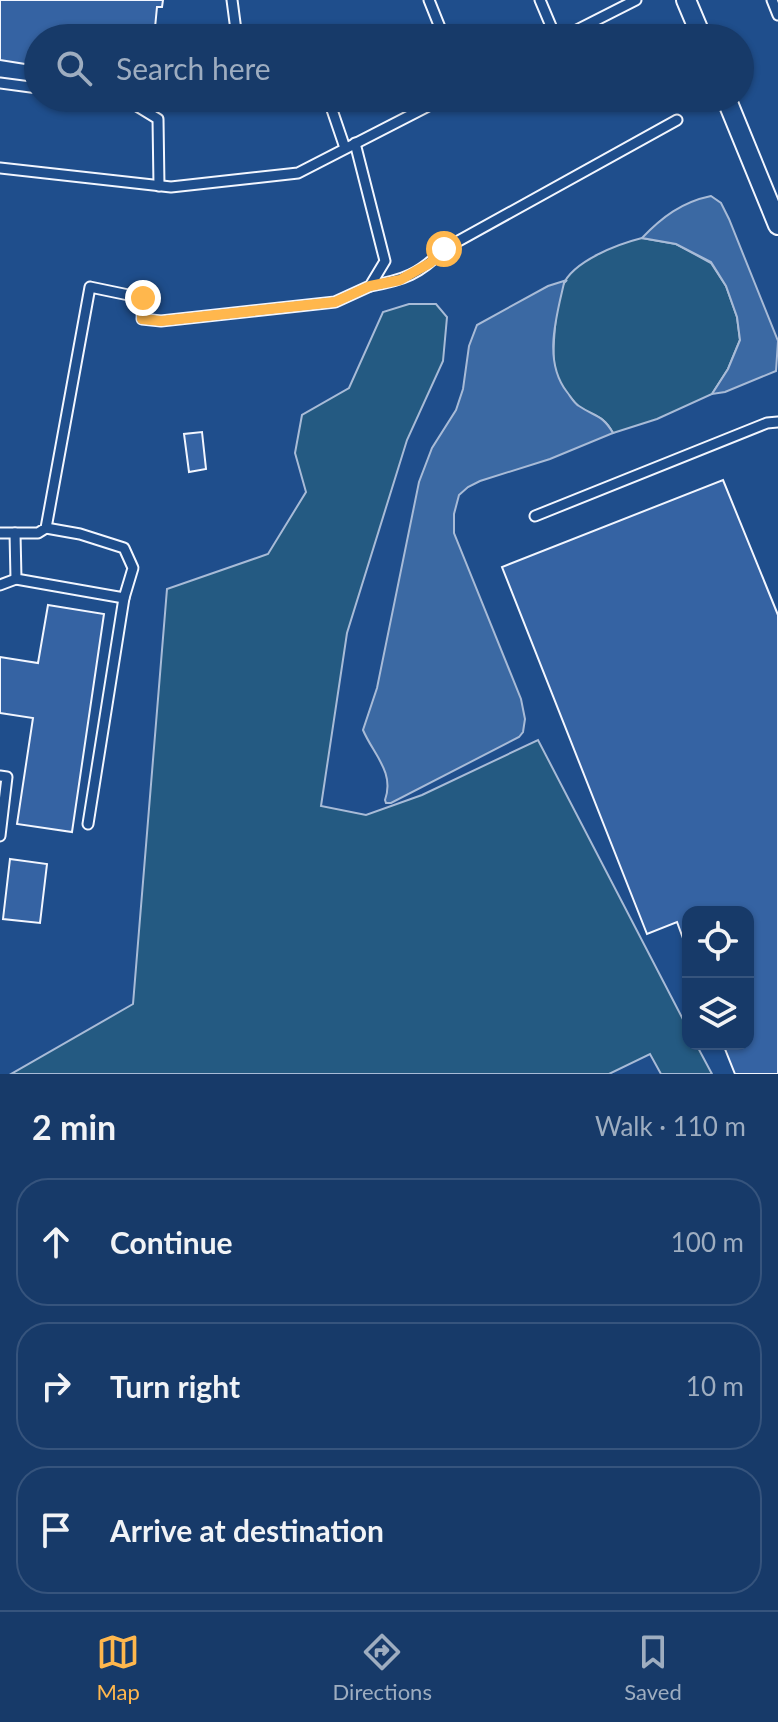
<!DOCTYPE html>
<meta charset="utf-8">
<style>
:root{--surface:#173a69;--page:#244571;--text:#f1f3f6;--muted:#9eadc0;--line:#36547d;--accent:#ffb74d}
body{margin:0;font-family:Lato,sans-serif;background:var(--page);color:var(--text)}
.controls{position:absolute;right:24px;bottom:24px;display:grid;overflow:hidden;border-radius:16px;box-shadow:0 2px 6px #0004}
.controls button{width:72px;height:72px;display:grid;place-items:center;padding:0;border:0;border-bottom:2px solid var(--line);background:var(--surface);color:var(--text);font:40px sans-serif}
.stop{position:absolute;width:24px;height:24px;margin:-18px;border:6px solid #ffb74d;border-radius:50%;background:#fff}
.stop.end{background:#ffb74d;border-color:#fff;box-shadow:0 2px 8px #0008}
.list{margin:0;padding:0;list-style:none}
h2{display:flex;justify-content:space-between;align-items:center;height:104px;margin:0;padding:0 32px;font-size:34px}
h2 small{font-size:26px;font-weight:400;color:var(--muted)}
.list li{display:grid;grid-template-columns:52px 1fr auto;gap:24px;align-items:center;box-sizing:border-box;height:128px;margin:0 16px 16px;padding:0 16px;border:2px solid var(--line);border-radius:32px}
.list b{display:block;font-size:30px;white-space:nowrap}
.list em{font-size:26px;font-style:normal;color:var(--muted)}
.icon{flex:none;width:44px;height:44px;fill:none;stroke:currentColor;stroke-width:2;stroke-linecap:round;stroke-linejoin:round}
.map{position:relative;flex:none;width:778px;height:1074px;overflow:hidden}
.search{position:absolute;background:var(--surface);box-shadow:0 2px 6px #0004;left:24px;right:24px;top:24px;height:88px;display:flex;align-items:center;gap:20px;box-sizing:border-box;padding:0 28px;border-radius:44px;color:var(--muted);font-size:30px}
.sheet{height:536px;background:var(--surface)}
nav{display:flex;justify-content:space-around;align-items:center;box-sizing:border-box;height:112px;border-top:2px solid var(--line);background:var(--surface);font-size:22px;color:var(--muted)}
nav a{display:grid;justify-items:center;gap:4px}
nav .on{color:var(--accent)}
.map>svg:first-child{display:block}
</style>
<div class="map">
<svg width="778" height="1074" viewBox="0 0 778 1074">
<rect width="100%" height="100%" fill="#1f4e8c"/>
<g fill="#245a82" stroke="#a8bbd7" stroke-width="2">
<path d="M642 238 676 244 711 263 726 286 737 317 740 340 728 369 712 394 657 419 613 433C603 415 595 417 579 407 573 402 568 394 563 388 552 371 553 359 554 340 555 323 557 301 563 285 573 261 618 244 642 238Z"/>
<polygon points="409,304 436,304 447,317 443,361 407,440 347,633 321,806 366,815 422,795 538,740 688,1029 688,1044 696,1044 712,1074 661,1074 650,1054 609,1074 11,1074 133,1004 167,589 268,554 306,492 295,453 302,415 349,388 383,312"/>
</g>
<g fill="#3b69a3" stroke="#a8bbd7" stroke-width="2">
<path d="M711 196 721 203 729 219 778 341 776 371 725 392 712 394 728 369 740 340 737 317 726 286 711 262 676 244 642 238C662 217 682 202 711 196Z"/>
<path d="M567 280 564 283C556 318 543 361 567 392 571 397 574 403 579 406 595 417 602 414 613 433L550 459 480 481 468 487 459 495 454 514V533L521 699 525 719 523 732 519 737 391 803H386L385 800C395 772 373 754 363 730L377 688 419 482 432 448 456 410 463 389 469 346 477 325 548 286Z"/>
</g>
<g fill="#3563a3" stroke="#f2f6ff" stroke-width="2">
<polygon points="0,0 163,0 162,7 157,7 154,38 38,38 38,66 0,60"/>
<polygon points="202,432 206,469 189,472 184,434"/>
<polygon points="723,480 778,615 778,1074 735,1074 723,1044 748,1044 748,912 688,912 688,952 677,922 647,934 502,567"/>
<polygon points="48,605 104,614 72,832 17,824 33,718 0,713 0,657 38,663"/>
<polygon points="10,859 47,864 40,923 3,919"/>
</g>
<g fill="none" stroke-linecap="round" stroke-linejoin="round">
<g stroke="#f2f6ff" stroke-width="13">
<g id="service">
<polyline points="232,0 237,38"/>
<polyline points="429,0 443,35 442,38"/>
<polyline points="540,0 556,38"/>
<polyline points="772,0 778,15"/>
<polyline points="561,38 636,0"/>
<polyline points="0,83 38,88"/>
<polyline points="113,98 127,100 158,119 159,186"/>
<polyline points="328,98 345,148"/>
<polyline points="0,168 171,187 298,173 444,98"/>
<path d="M370 286C404 280 420 274 444 249L677 120"/>
<polyline points="535,516 767,423 778,422"/>
<polyline points="0,533 38,533 46,528 90,287 143,298 142,319 161,321 335,302 370,286 385,261 355,143"/>
<polyline points="15,533 16,579 124,598 133,568 124,548 80,534 46,528"/>
<polyline points="0,585 16,579"/>
<polyline points="0,776 7,777 0,836"/>
<polyline points="88,824 124,598"/>
</g>
</g>
<g stroke="#f2f6ff" stroke-width="22">
<g id="minor">
<polyline points="686,0 702,38"/>
<polyline points="726,98 778,225"/>
</g>
</g>
<use href="#service" stroke="#1f4e8c" stroke-width="9"/>
<use href="#minor" stroke="#1f4e8c" stroke-width="18"/>
</g>
<g fill="none" stroke-linecap="round" stroke-linejoin="round">
<polyline stroke="#ffb74d" stroke-width="10" points="143,298 142,319 161,321 335,302 370,286 400,280 430,263 444,249"/>
</g>
</svg>
<div class="controls">
<button><svg class="icon" aria-label="locate" viewBox="0 0 24 24"><circle cx="12" cy="12" r="6"/><path d="M12 2v4M12 18v4M2 12h4M18 12h4"/></svg></button>
<button><svg class="icon" aria-label="layers" viewBox="0 0 24 24"><path d="M12 4l9 5-9 5-9-5zM3 14l9 5 9-5"/></svg></button>
</div>
<div class="stop" style="left:444px;top:249px"></div>
<div class="stop end" style="left:143px;top:298px"></div>
<div class="search"><svg class="icon" aria-label="search" viewBox="0 0 24 24"><circle cx="10" cy="10" r="6"/><path d="M15 15l6 6"/></svg>Search here</div>
</div>
<section class="sheet">
<h2>2 min<small>Walk · 110 m</small></h2>
<ul class="list">
<li><svg class="icon" aria-label="ahead" viewBox="0 0 24 24"><path d="M12 20V5M6 11l6-6 6 6"/></svg><div><b>Continue</b></div><em>100 m</em></li>
<li><svg class="icon" aria-label="right" viewBox="0 0 24 24"><path d="M7 20v-9h11M14 6l5 5-5 5"/></svg><div><b>Turn right</b></div><em>10 m</em></li>
<li><svg class="icon" aria-label="arrive" viewBox="0 0 24 24"><path d="M6 21V4h12l-3 4 3 4H6"/></svg><div><b>Arrive at destination</b></div></li>
</ul>
</section>
<nav>
<a class="on"><svg class="icon" aria-label="map" viewBox="0 0 24 24"><path d="M3 6l6-2 6 2 6-2v14l-6 2-6-2-6 2zM9 4v14M15 6v14"/></svg>Map</a>
<a><svg class="icon" aria-label="directions" viewBox="0 0 24 24"><path d="M12 3l9 9-9 9-9-9zM9 14v-3h6M13 9l2 2-2 2"/></svg>Directions</a>
<a><svg class="icon" aria-label="saved" viewBox="0 0 24 24"><path d="M7 4h10v16l-5-4-5 4z"/></svg>Saved</a>
</nav>
